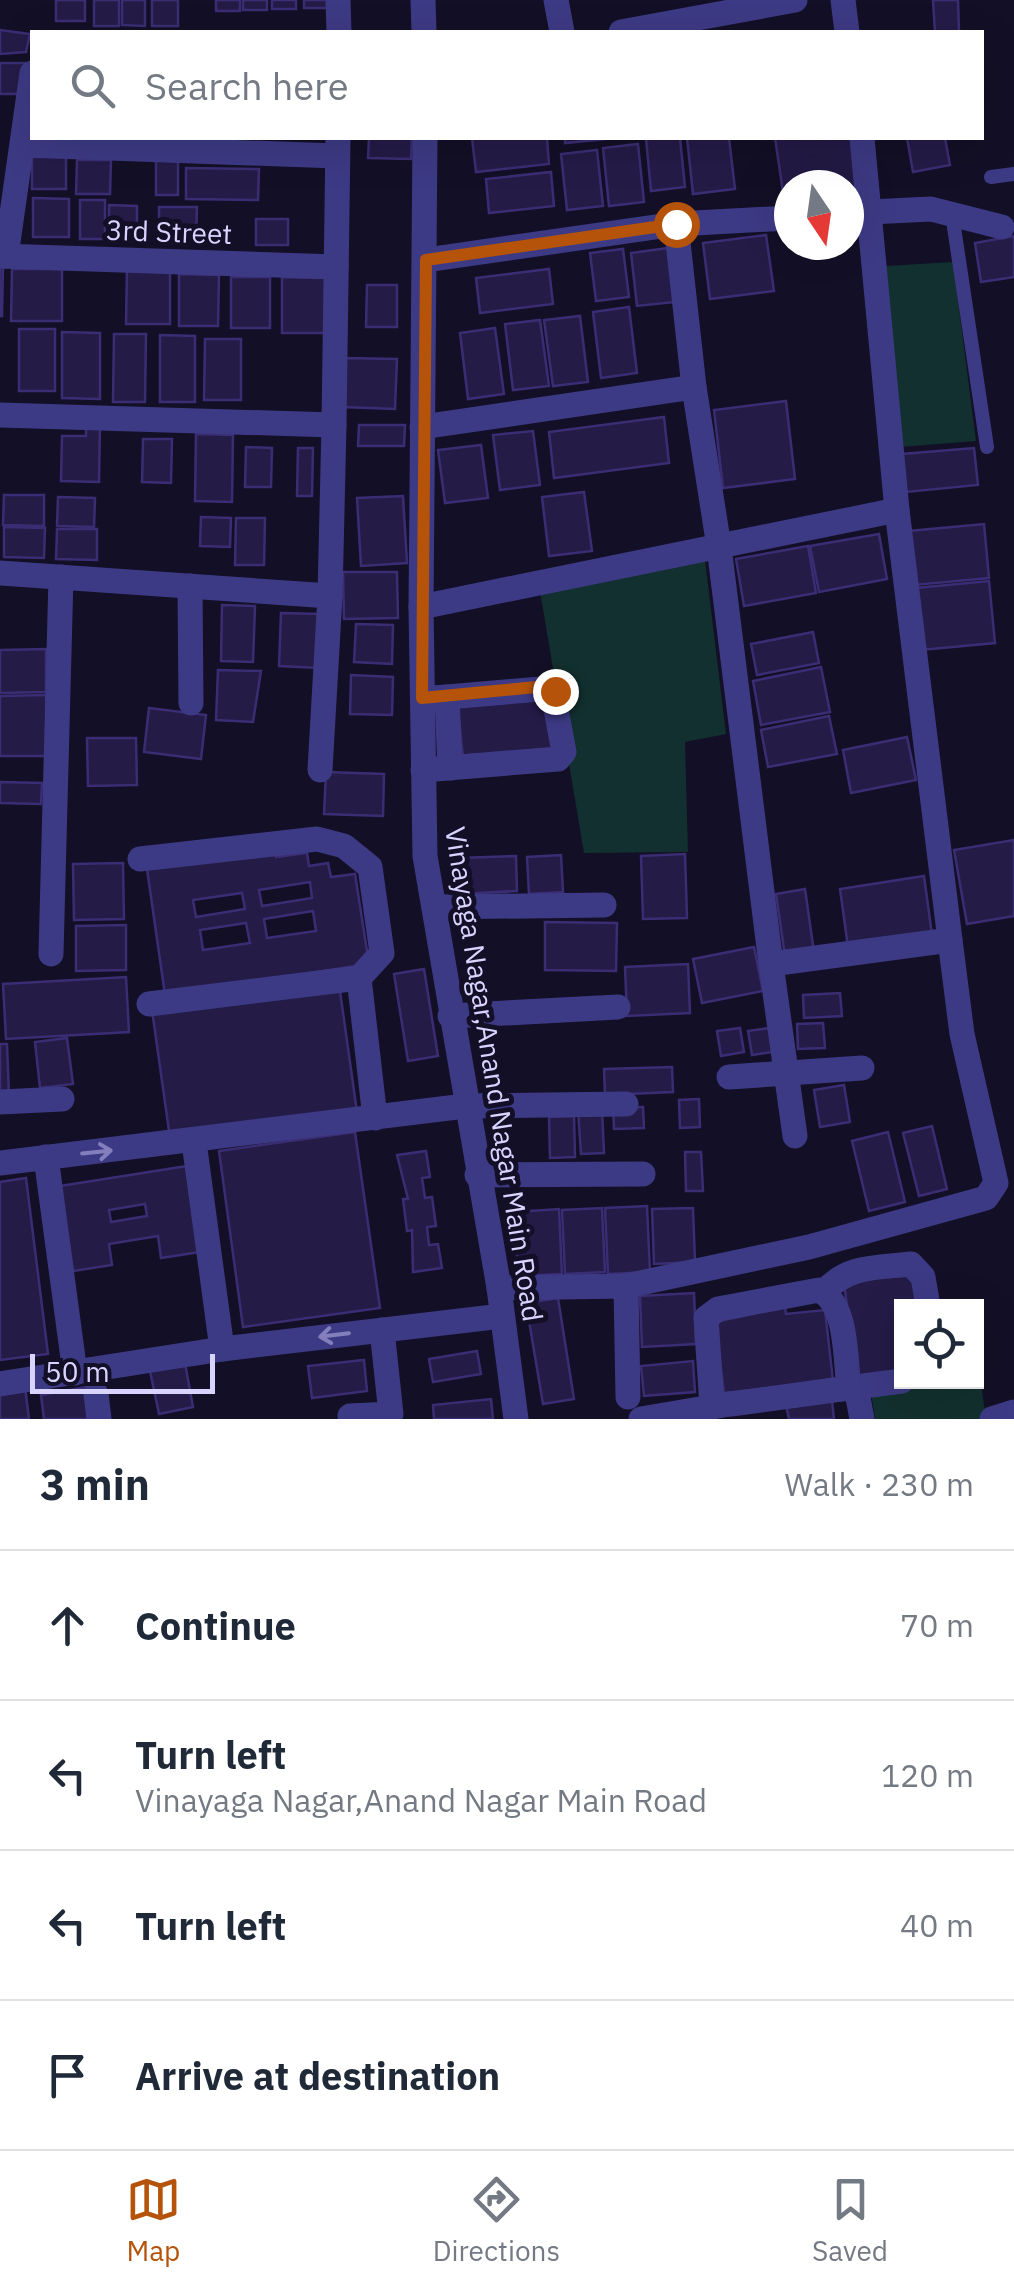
<!DOCTYPE html>
<meta charset="utf-8">
<style>
:root{--surface:#fff;--page:#f6f6f7;--text:#1f2937;--muted:#747a83;--line:#e0e1e3;--accent:#b45309}
body{margin:0;font-family:"IBM Plex Sans",sans-serif;background:var(--page);color:var(--text)}
.controls{position:absolute;right:30px;bottom:30px;display:grid;overflow:hidden;border-radius:0px;box-shadow:0 10px 40px #0002}
.controls button{width:90px;height:90px;display:grid;place-items:center;padding:0;border:0;border-bottom:2px solid var(--line);background:var(--surface);color:var(--text);font:50px sans-serif}
.compass{position:absolute;left:774px;top:170px;width:90px;height:90px;border-radius:50%;background:var(--surface);box-shadow:0 10px 40px #0002;rotate:167deg}
.scale{position:absolute;left:30px;bottom:25px;width:185px;box-sizing:border-box;padding-left:10px;border:5px solid #d9d4ff;border-top:0;font-size:28px;line-height:35px;white-space:nowrap;color:#d9d4ff;-webkit-text-stroke:8px #130f26;paint-order:stroke}
.stop{position:absolute;width:30px;height:30px;margin:-22px;border:8px solid #b45309;border-radius:50%;background:#fff}
.stop.end{background:#b45309;border-color:#fff;box-shadow:0 2px 10px #0008}
.list{margin:0;padding:0;list-style:none}
h2{display:flex;justify-content:space-between;align-items:center;height:130px;margin:0;padding:0 40px;font-size:42px}
h2 small{font-size:32px;font-weight:400;color:var(--muted)}
.list li{display:grid;grid-template-columns:65px 1fr auto;gap:30px;align-items:center;box-sizing:border-box;height:150px;padding:0 40px;border-top:2px solid var(--line)}
.list b{display:block;font-size:38px;white-space:nowrap}
.list p{margin:0;font-size:32px;white-space:nowrap;color:var(--muted)}
.list em{font-size:32px;font-style:normal;color:var(--muted)}
.icon{flex:none;width:55px;height:55px;fill:none;stroke:currentColor;stroke-width:2;stroke-linecap:round;stroke-linejoin:round}
.map{position:relative;flex:none;width:1014px;height:1419px;overflow:hidden}
.search{position:absolute;background:var(--surface);box-shadow:0 10px 40px #0002;left:30px;right:30px;top:30px;height:110px;display:flex;align-items:center;gap:25px;box-sizing:border-box;padding:0 35px;border-radius:0px;color:var(--muted);font-size:38px}
.sheet{height:730px;background:var(--surface)}
nav{display:flex;justify-content:space-around;align-items:center;box-sizing:border-box;height:140px;border-top:2px solid var(--line);background:var(--surface);font-size:28px;color:var(--muted)}
nav a{display:grid;justify-items:center;gap:5px}
nav .on{color:var(--accent)}
.map>svg:first-child{display:block}
</style>
<div class="map">
<svg width="1014" height="1419" viewBox="0 0 1014 1419">
<rect width="100%" height="100%" fill="#130f26"/>
<g fill="#12302f">
<polygon points="953,262 976,441 900,447 886,266"/>
<polygon points="705,560 726,734 685,742 688,852 584,853 540,591"/>
<polygon points="977,1377 980,1377 986,1419 875,1419 871,1392 976,1382"/>
</g>
<g fill="#241b47" stroke="#3b2d73" stroke-width="2.5" fill-rule="evenodd">
<rect x="56" y="0" width="29" height="21"/>
<rect x="94" y="0" width="25" height="26"/>
<polygon points="122,0 145,0 145,26 122,25"/>
<rect x="152" y="0" width="26" height="26"/>
<rect x="216" y="0" width="24" height="11"/>
<rect x="243" y="0" width="24" height="10"/>
<rect x="272" y="0" width="24" height="9"/>
<rect x="304" y="0" width="23" height="8"/>
<polygon points="933,0 958,0 959,32 935,32"/>
<polygon points="0,30 30,34 26,52 0,54"/>
<rect x="0" y="63" width="25" height="31"/>
<polygon points="369,138 412,138 411,159 368,158"/>
<polygon points="472,138 547,138 549,164 476,172"/>
<polygon points="565,138 605,138 605,139 565,143"/>
<polygon points="680,138 685,187 651,191 646,139"/>
<polygon points="687,138 729,138 735,189 693,194"/>
<polygon points="775,138 851,138 858,189 789,185 789,198 784,199"/>
<polygon points="907,138 945,138 950,165 913,172"/>
<polygon points="638,144 644,202 609,206 603,148"/>
<polygon points="597,150 603,206 567,210 561,154"/>
<rect x="32" y="157" width="34" height="32"/>
<polygon points="77,160 111,160 110,194 76,194"/>
<rect x="156" y="160" width="22" height="35"/>
<polygon points="186,168 259,169 258,200 186,199"/>
<polygon points="551,172 554,206 489,213 486,179"/>
<polygon points="33,198 69,199 69,237 33,237"/>
<rect x="80" y="200" width="25" height="39"/>
<polygon points="109,205 137,206 137,242 109,241"/>
<polygon points="159,207 197,207 196,241 159,241"/>
<rect x="256" y="219" width="32" height="26"/>
<polygon points="766,235 774,291 710,299 703,243"/>
<polygon points="1014,236 1014,277 981,282 975,243"/>
<polygon points="668,248 675,302 637,306 631,253"/>
<polygon points="623,249 629,297 596,301 590,253"/>
<polygon points="0,265 3,265 2,316 0,316"/>
<polygon points="127,268 170,268 170,324 126,324"/>
<polygon points="12,269 62,269 62,321 11,321"/>
<polygon points="549,269 553,304 480,313 476,278"/>
<polygon points="179,274 219,275 218,326 179,326"/>
<rect x="231" y="277" width="39" height="51"/>
<polygon points="282,277 330,278 330,333 282,333"/>
<polygon points="367,285 397,285 397,327 366,327"/>
<polygon points="629,307 637,373 601,378 593,312"/>
<polygon points="580,316 588,382 553,386 544,320"/>
<polygon points="540,320 549,386 513,390 505,324"/>
<polygon points="495,328 504,394 468,399 460,333"/>
<rect x="19" y="329" width="36" height="62"/>
<polygon points="62,332 100,333 100,399 62,398"/>
<polygon points="114,334 146,334 145,402 113,402"/>
<polygon points="160,335 195,336 195,402 160,402"/>
<polygon points="205,339 241,339 241,400 204,400"/>
<polygon points="344,358 397,359 395,409 342,407"/>
<polygon points="786,401 795,479 723,488 714,410"/>
<polygon points="664,417 669,463 554,478 549,432"/>
<polygon points="86,424 100,424 99,482 61,481 62,436 86,436"/>
<polygon points="359,425 405,425 404,446 358,446"/>
<polygon points="533,431 540,485 500,490 493,435"/>
<polygon points="196,434 233,435 232,502 195,501"/>
<polygon points="143,439 172,439 171,483 142,482"/>
<polygon points="481,445 488,498 445,503 438,450"/>
<polygon points="246,447 272,448 271,487 245,487"/>
<polygon points="298,448 313,448 312,496 297,496"/>
<polygon points="974,448 978,485 906,492 902,454"/>
<polygon points="584,492 592,551 549,556 542,497"/>
<polygon points="4,495 44,495 44,526 3,525"/>
<polygon points="403,496 407,563 361,566 357,498"/>
<polygon points="58,497 95,498 94,527 57,526"/>
<polygon points="201,517 231,518 230,547 200,546"/>
<polygon points="236,518 265,518 264,565 235,565"/>
<polygon points="984,524 989,578 914,585 909,531"/>
<polygon points="4,527 45,528 44,558 4,557"/>
<polygon points="57,529 97,529 97,560 56,559"/>
<polygon points="879,534 887,579 819,592 810,546"/>
<polygon points="808,546 816,593 744,606 736,559"/>
<polygon points="343,572 397,572 398,618 344,619"/>
<polygon points="989,581 995,643 921,650 916,588"/>
<polygon points="222,605 255,606 253,662 221,661"/>
<polygon points="281,613 321,614 319,668 279,666"/>
<polygon points="356,624 393,625 392,664 354,662"/>
<polygon points="813,632 819,663 757,675 751,644"/>
<polygon points="46,649 46,692 0,693 0,650"/>
<polygon points="821,667 830,712 761,725 753,681"/>
<polygon points="218,670 261,671 253,722 216,720"/>
<polygon points="351,675 393,677 392,715 350,714"/>
<polygon points="549,690 554,749 463,758 457,699"/>
<polygon points="46,695 47,756 0,756 0,696"/>
<polygon points="149,708 206,715 201,759 144,752"/>
<polygon points="829,716 837,754 768,767 761,730"/>
<polygon points="907,737 916,780 851,793 843,750"/>
<polygon points="87,738 136,738 137,785 88,786"/>
<polygon points="326,772 384,774 383,816 324,814"/>
<polygon points="0,782 42,783 41,804 0,803"/>
<polygon points="1014,840 1014,916 967,924 954,850"/>
<path d="M275 850 276 857 307 853 309 866 328 863 331 877 355 874 369 964 165 995 147 869ZM310 882 312 898 262 906 259 890ZM242 893 245 909 196 917 193 900ZM313 911 316 931 267 938 264 919ZM246 923 250 943 203 950 200 930Z"/>
<polygon points="685,854 687,918 643,919 641,856"/>
<polygon points="561,855 563,892 529,894 527,857"/>
<polygon points="516,856 517,891 461,894 459,858"/>
<polygon points="123,863 124,919 74,920 73,864"/>
<polygon points="924,876 932,935 848,947 840,889"/>
<polygon points="805,889 814,952 785,956 776,894"/>
<polygon points="545,922 617,923 616,971 545,970"/>
<polygon points="126,925 126,970 76,971 76,926"/>
<polygon points="754,947 763,991 702,1003 693,959"/>
<polygon points="688,964 690,1013 627,1016 625,967"/>
<polygon points="424,969 438,1056 408,1061 394,974"/>
<polygon points="126,977 129,1032 6,1039 3,984"/>
<polygon points="339,984 357,1112 170,1138 152,1010"/>
<polygon points="840,993 842,1016 804,1018 803,995"/>
<polygon points="823,1023 825,1048 798,1049 797,1024"/>
<polygon points="740,1028 744,1052 721,1056 717,1031"/>
<polygon points="769,1028 773,1052 752,1055 748,1031"/>
<polygon points="67,1038 73,1084 40,1088 35,1042"/>
<polygon points="0,1044 7,1044 9,1096 0,1096"/>
<polygon points="672,1067 673,1092 605,1095 604,1069"/>
<polygon points="844,1085 850,1122 820,1127 814,1090"/>
<polygon points="699,1099 700,1127 680,1128 679,1100"/>
<polygon points="643,1107 644,1128 614,1129 613,1108"/>
<polygon points="602,1109 604,1153 581,1154 578,1110"/>
<polygon points="574,1116 575,1157 550,1158 549,1117"/>
<polygon points="932,1126 947,1189 919,1196 903,1133"/>
<polygon points="355,1132 380,1308 243,1327 219,1151"/>
<polygon points="888,1132 905,1202 869,1211 852,1141"/>
<polygon points="426,1151 430,1177 422,1178 425,1198 432,1197 436,1226 427,1227 429,1245 438,1244 442,1268 413,1272 412,1230 407,1231 403,1199 408,1199 397,1155"/>
<polygon points="685,1152 701,1152 703,1191 686,1191"/>
<path d="M187 1166 200 1252 161 1258 158 1236 109 1244 112 1265 73 1271 60 1186ZM145 1204 147 1216 111 1222 109 1210Z"/>
<polygon points="26,1178 48,1354 0,1360 0,1182"/>
<polygon points="647,1206 650,1272 608,1274 605,1208"/>
<polygon points="602,1208 605,1272 565,1274 562,1210"/>
<polygon points="693,1208 695,1262 654,1264 652,1209"/>
<polygon points="559,1209 562,1274 518,1276 515,1212"/>
<polygon points="915,1268 920,1306 902,1306 902,1377 858,1383 843,1277"/>
<polygon points="694,1293 696,1344 642,1347 640,1296"/>
<polygon points="558,1298 574,1399 543,1404 526,1303"/>
<polygon points="785,1307 786,1314 825,1310 833,1381 724,1393 715,1322"/>
<polygon points="477,1351 481,1374 433,1382 429,1359"/>
<polygon points="364,1360 367,1391 312,1398 308,1366"/>
<polygon points="693,1361 695,1392 644,1396 641,1366"/>
<polygon points="185,1363 193,1407 159,1414 150,1371"/>
<polygon points="25,1387 29,1419 0,1419 0,1391"/>
<polygon points="87,1387 92,1419 44,1419 41,1395"/>
<polygon points="491,1399 493,1419 434,1419 433,1405"/>
<polygon points="832,1401 834,1419 789,1419 786,1405"/>
</g>
<g fill="none" stroke-linecap="round" stroke-linejoin="round">
<g stroke="#3d3a85" stroke-width="14">
<polyline points="991,177 1014,174"/>
<polyline points="952,214 987,447"/>
</g>
<g stroke="#3d3a85" stroke-width="25">
<polyline points="338,0 339,32"/>
<polyline points="423,0 424,32"/>
<polyline points="556,0 562,32"/>
<polyline points="843,0 847,32"/>
<polyline points="621,32 795,0"/>
<polyline points="425,138 421,607 425,856 499,1288 516,1419"/>
<polyline points="25,145 337,156"/>
<polyline points="849,213 931,209 1002,227"/>
<polyline points="676,224 694,387"/>
<polyline points="0,256 336,267"/>
<polyline points="6,256 32,73"/>
<polyline points="426,260 676,224 789,218"/>
<polyline points="0,415 334,425 338,138"/>
<polyline points="422,427 694,387 719,547 771,964 950,940 897,510 862,138"/>
<polyline points="0,573 330,596 320,770"/>
<polyline points="190,586 191,703"/>
<polyline points="330,596 334,425"/>
<polyline points="421,607 897,510"/>
<polyline points="433,698 447,697 450,768"/>
<polyline points="423,770 558,759 564,752 552,688 447,697"/>
<polyline points="140,859 317,839 344,846 370,867 382,953 359,978 375,1118"/>
<polyline points="434,907 604,905"/>
<polyline points="51,954 61,577"/>
<polyline points="771,964 795,1136"/>
<polyline points="149,1004 359,978"/>
<polyline points="450,1016 618,1007"/>
<polyline points="729,1077 862,1068"/>
<polyline points="0,1102 62,1099"/>
<polyline points="194,1142 222,1349"/>
<polyline points="46,1157 75,1373"/>
<polyline points="0,1163 465,1106 626,1104"/>
<polyline points="477,1175 643,1174"/>
<polyline points="626,1286 628,1397"/>
<polyline points="499,1288 626,1286 809,1247 986,1198 996,1183 962,1034 950,940"/>
<path d="M824 1292C848 1265 876 1268 911 1264L923 1277 928 1306"/>
<polyline points="0,1384 222,1349 502,1316"/>
<polyline points="856,1387 902,1381"/>
<polyline points="96,1394 99,1419"/>
<polyline points="731,1404 856,1387 862,1419"/>
<path d="M712 1406 706 1318 718 1309 819 1290C848 1304 845 1359 849 1388"/>
<polyline points="350,1416 391,1414 382,1330"/>
<polyline points="641,1419 729,1404"/>
<polyline points="992,1419 1014,1412"/>
</g>
</g>
<defs><path id="oneway-shaft" d="M-6 0H5M1.5-3L5.5 0L1.5 3" fill="none" stroke-width="1.6" stroke-linecap="round" stroke-linejoin="round" transform="scale(2.5)"/></defs>
<g stroke="#837fbc">
<use href="#oneway-shaft" transform="translate(97 1152) rotate(-6)"/>
<use href="#oneway-shaft" transform="translate(334 1335) rotate(173)"/>
</g>
<g fill="none" stroke-linecap="round" stroke-linejoin="round">
<polyline stroke="#b45309" stroke-width="12" points="555,691 547,686 422,698 426,260 676,224"/>
</g>
<g text-anchor="middle" stroke-width="10" stroke-linejoin="round" paint-order="stroke">
<g font-size="28" fill="#d9d4ff" stroke="#130f26">
<text transform="translate(169 232) rotate(2)" y="10">3rd Street</text>
<text transform="translate(494 1074) rotate(81)" y="10">Vinayaga Nagar,Anand Nagar Main Road</text>
</g>
</g>
</svg>
<div class="controls">
<button><svg class="icon" aria-label="locate" viewBox="0 0 24 24"><circle cx="12" cy="12" r="6"/><path d="M12 2v4M12 18v4M2 12h4M18 12h4"/></svg></button>
</div>
<svg class="compass" viewBox="-18 -18 36 36"><path d="M0-13l5 13h-10z" fill="#e53935"/><path d="M0 13l5-13h-10z" fill="#747a83"/></svg>
<div class="scale">50 m</div>
<div class="stop" style="left:676px;top:224px"></div>
<div class="stop end" style="left:555px;top:691px"></div>
<div class="search"><svg class="icon" aria-label="search" viewBox="0 0 24 24"><circle cx="10" cy="10" r="6"/><path d="M15 15l6 6"/></svg>Search here</div>
</div>
<section class="sheet">
<h2>3 min<small>Walk · 230 m</small></h2>
<ul class="list">
<li><svg class="icon" aria-label="ahead" viewBox="0 0 24 24"><path d="M12 20V5M6 11l6-6 6 6"/></svg><div><b>Continue</b></div><em>70 m</em></li>
<li><svg class="icon" aria-label="left" viewBox="0 0 24 24"><path d="M17 20v-9H6M10 6l-5 5 5 5"/></svg><div><b>Turn left</b><p>Vinayaga Nagar,Anand Nagar Main Road</p></div><em>120 m</em></li>
<li><svg class="icon" aria-label="left" viewBox="0 0 24 24"><path d="M17 20v-9H6M10 6l-5 5 5 5"/></svg><div><b>Turn left</b></div><em>40 m</em></li>
<li><svg class="icon" aria-label="arrive" viewBox="0 0 24 24"><path d="M6 21V4h12l-3 4 3 4H6"/></svg><div><b>Arrive at destination</b></div></li>
</ul>
</section>
<nav>
<a class="on"><svg class="icon" aria-label="map" viewBox="0 0 24 24"><path d="M3 6l6-2 6 2 6-2v14l-6 2-6-2-6 2zM9 4v14M15 6v14"/></svg>Map</a>
<a><svg class="icon" aria-label="directions" viewBox="0 0 24 24"><path d="M12 3l9 9-9 9-9-9zM9 14v-3h6M13 9l2 2-2 2"/></svg>Directions</a>
<a><svg class="icon" aria-label="saved" viewBox="0 0 24 24"><path d="M7 4h10v16l-5-4-5 4z"/></svg>Saved</a>
</nav>
